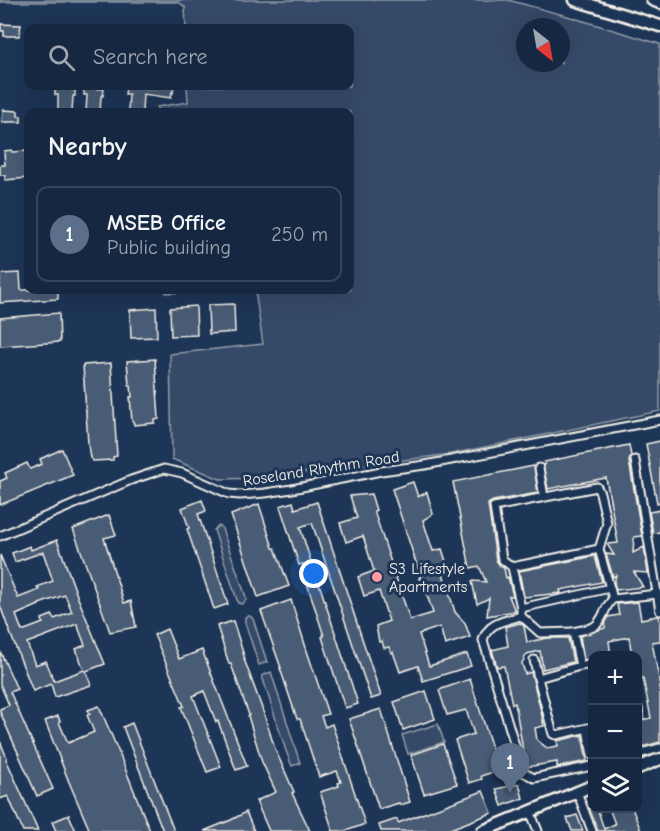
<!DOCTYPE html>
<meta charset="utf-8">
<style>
:root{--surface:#162841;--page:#1f3048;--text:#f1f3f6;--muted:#9ea6b1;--line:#35445a;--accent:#d6ab8b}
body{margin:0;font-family:"Comic Neue",sans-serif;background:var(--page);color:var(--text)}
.controls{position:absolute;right:18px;bottom:18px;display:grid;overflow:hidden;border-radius:12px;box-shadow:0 6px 24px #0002}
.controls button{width:54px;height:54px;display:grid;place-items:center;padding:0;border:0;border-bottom:2px solid var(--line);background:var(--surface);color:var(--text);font:30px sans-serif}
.compass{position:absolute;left:516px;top:18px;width:54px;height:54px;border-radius:50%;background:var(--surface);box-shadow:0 6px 24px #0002;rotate:149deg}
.you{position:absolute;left:314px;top:574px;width:21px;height:21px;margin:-15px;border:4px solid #fff;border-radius:50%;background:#1a73e8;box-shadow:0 0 0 9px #1a73e833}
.badge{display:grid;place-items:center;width:39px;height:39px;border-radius:50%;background:var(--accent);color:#fff;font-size:20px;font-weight:700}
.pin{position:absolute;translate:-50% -50px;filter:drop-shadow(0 2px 3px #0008)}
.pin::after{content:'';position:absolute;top:32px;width:21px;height:18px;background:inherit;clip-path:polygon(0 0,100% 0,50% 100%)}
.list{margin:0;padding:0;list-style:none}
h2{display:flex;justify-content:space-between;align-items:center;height:78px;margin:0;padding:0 24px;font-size:26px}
h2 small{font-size:20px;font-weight:400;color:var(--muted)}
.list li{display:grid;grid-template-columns:39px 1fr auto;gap:18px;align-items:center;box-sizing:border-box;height:96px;margin:0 12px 12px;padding:0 12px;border:2px solid var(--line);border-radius:12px}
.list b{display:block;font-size:22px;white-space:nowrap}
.list p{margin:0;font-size:20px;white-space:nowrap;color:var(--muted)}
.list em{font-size:20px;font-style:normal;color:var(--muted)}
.icon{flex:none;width:33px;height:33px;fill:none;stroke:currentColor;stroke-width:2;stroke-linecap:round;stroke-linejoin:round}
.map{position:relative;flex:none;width:660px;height:831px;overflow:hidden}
.search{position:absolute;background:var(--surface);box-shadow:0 6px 24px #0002;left:24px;top:24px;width:330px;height:66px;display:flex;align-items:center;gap:15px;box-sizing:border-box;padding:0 21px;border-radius:12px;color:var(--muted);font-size:22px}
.panel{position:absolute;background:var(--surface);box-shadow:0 6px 24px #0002;left:24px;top:108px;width:330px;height:186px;border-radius:12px}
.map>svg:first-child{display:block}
</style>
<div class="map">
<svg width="660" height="831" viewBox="0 0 660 831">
<rect width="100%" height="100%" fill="#1d3557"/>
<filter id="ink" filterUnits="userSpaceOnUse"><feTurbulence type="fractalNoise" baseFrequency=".0167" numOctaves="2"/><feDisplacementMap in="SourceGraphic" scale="12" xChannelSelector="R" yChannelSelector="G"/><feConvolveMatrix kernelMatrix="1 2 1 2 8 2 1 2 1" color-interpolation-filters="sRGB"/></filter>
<g filter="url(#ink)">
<g fill="#354a67" stroke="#949ea8" stroke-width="1.5" fill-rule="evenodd">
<path d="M0 0H508L567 16 660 44V411L451 454 263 478 220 479 172 459 170 354 263 344 255 290 166 293V290H350V112H157V107L188 102 187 86H350V28H186L185 7 178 2H0ZM525 27H561V63H525Z"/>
<polygon points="218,526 221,527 222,529 246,597 246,600 242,604 238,603 214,530"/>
<polygon points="248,616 250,616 253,619 267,662 259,665 245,623 245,617"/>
<polygon points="271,672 300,763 292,766 286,751 262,676"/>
<polygon points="438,724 444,742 408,754 402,735"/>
</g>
<g fill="#485b74" stroke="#f4f1e8" stroke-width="1.5" fill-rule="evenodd">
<polygon points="1,24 21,25 19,36 4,36 4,31 1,31"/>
<polygon points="154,86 174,86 173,93 172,92 171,98 143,94 142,112 128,112 129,94 125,94 126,87 154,88"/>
<polygon points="55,88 75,90 75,96 73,96 72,112 58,112 58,95 55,95"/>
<polygon points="84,88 104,89 103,96 101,96 100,112 86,112 87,95 84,95"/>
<polygon points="3,110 18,111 18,116 21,116 21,122 2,122"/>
<polygon points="12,150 12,152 28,151 28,178 5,180 5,175 0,175 0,167 1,165 5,165 4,151"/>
<polygon points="20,273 21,290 58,290 58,299 0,303 0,274"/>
<polygon points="234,304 235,332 209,334 208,305"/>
<polygon points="196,306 197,335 171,336 170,308"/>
<polygon points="156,308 157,337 131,338 130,310"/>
<polygon points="59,313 60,342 0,346 0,318"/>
<polygon points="155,359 159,419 155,420 155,423 134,425 133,421 132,421 130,397 132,397 131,385 129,385 127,361"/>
<polygon points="111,363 117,456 113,457 113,460 92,461 91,458 90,458 88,444 83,365"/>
<polygon points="660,441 660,502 657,503 646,444"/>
<polygon points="629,445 631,456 629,461 642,536 634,537 633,553 644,547 648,573 634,572 643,587 616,590 614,583 616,575 613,577 606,554 614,555 607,544 618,543 606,478 548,489 543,465 545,464 544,462"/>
<polygon points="62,449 73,475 0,505 0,481 7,478 5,473 27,463 30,469 42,464 40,459"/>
<polygon points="534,466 538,493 493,501 488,504 496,560 500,566 504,568 506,578 508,577 513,596 509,596 515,611 487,616 489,598 477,604 472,581 486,582 479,566 470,568 453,482"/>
<polygon points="413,482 418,497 427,492 433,514 423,520 433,551 442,549 448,568 442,570 455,612 465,623 470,637 445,645 440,627 419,634 429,666 467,654 471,666 423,681 418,666 400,672 393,652 391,653 389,647 384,648 382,641 379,642 376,626 389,621 379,591 364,596 358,577 374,571 363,536 346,542 340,523 357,518 350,496 371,494 376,510 374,511 410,620 433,613 425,589 423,589 419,578 421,578 392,489"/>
<polygon points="202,500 206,511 198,514 228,604 214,609 187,529 189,528 182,508"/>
<polygon points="293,502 295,509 317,502 381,696 371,699 337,597 312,523 300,527 311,562 299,565 280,506"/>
<polygon points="259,504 273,548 275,548 289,586 258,597 231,515"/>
<polygon points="660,510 660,532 653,533 649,512"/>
<polygon points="109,515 116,535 104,538 124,603 131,601 136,627 110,632 73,529"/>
<path d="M57 540 78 598 105 664 86 671 91 685 55 697 51 684 33 691 7 625 0 605V555L18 598 39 590 37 587 53 581 43 552 15 562 12 553 30 546 31 550ZM65 595 72 612 54 619 52 615 42 619 43 623 22 631 16 615 39 605V604ZM77 624 85 645 76 649 84 670 54 681 46 661 35 665 27 643Z"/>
<polygon points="595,556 602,582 560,590 561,593 524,597 519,571"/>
<polygon points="316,574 358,704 345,708 322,637 324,636 305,577"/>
<polygon points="291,600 307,651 328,714 321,716 325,727 332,724 365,824 346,831 333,831 320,792 339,786 338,783 341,782 337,771 319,777 300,719 297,719 280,668 281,668 261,611"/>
<polygon points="638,602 641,619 657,616 659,616 660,622 660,641 652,642 659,679 660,679 660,742 638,748 638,721 651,718 643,678 638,678 638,656 632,656 629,637 609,641 611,656 592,656 592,659 584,660 580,636 605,628 605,624 608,617 619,615 617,604"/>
<polygon points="233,621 245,659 244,659 263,711 275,749 294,792 292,793 310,831 269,831 256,801 276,792 262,762 248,716 249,715 231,664 229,664 217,626"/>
<polygon points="520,623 524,626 527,642 548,638 568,638 573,662 543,669 540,651 527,654 522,663 525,674 531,672 541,711 544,726 535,728 537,740 547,748 558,746 557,741 582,735 587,761 557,767 557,762 527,767 524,756 515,703 512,704 504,666 497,667 492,650 508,646 505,627"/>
<polygon points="167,629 179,659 202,650 247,766 236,770 218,721 216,722 204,691 193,696 221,767 207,772 181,707 184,706 154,635"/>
<polygon points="0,651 17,689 10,692 53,789 37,796 0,712 0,709 9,705 0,684"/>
<polygon points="470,679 499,770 481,776 482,779 469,783 455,740 474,734 466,710 447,715 439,690"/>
<polygon points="426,691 435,719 403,730 394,702"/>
<polygon points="99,706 117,748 150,831 90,831 69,782 45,721 58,716 60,721 59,722 68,743 94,732 87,715 90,714 88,710"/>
<polygon points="381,709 410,802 400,805 399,803 379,809 349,719"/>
<polygon points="132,723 174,831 163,831 123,727"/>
<polygon points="0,741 7,758 6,759 38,831 23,831 8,796 0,799"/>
<polygon points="443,744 457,784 424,794 411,755"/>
<polygon points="519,784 523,798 502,806 496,789"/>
<polygon points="483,791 492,813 445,831 381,831 379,825 397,819 398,823"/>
<polygon points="589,808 597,808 604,829 615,824 609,808 632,808 641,831 598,831"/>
<polygon points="246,812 254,831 204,831 231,820"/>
<polygon points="69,815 76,831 56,831 52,822"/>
<polygon points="577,815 583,831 572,831 567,818"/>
</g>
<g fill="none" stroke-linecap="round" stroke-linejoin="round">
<g stroke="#f4f1e8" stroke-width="11">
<g id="street">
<polyline points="635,460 660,611"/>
<polyline points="539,468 544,497"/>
<polyline points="0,536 131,480 164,469 182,473 229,494 240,495 265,493 292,489 381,471 425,465 660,420"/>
<polyline points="512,567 599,549"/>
<polyline points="521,608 610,588"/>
<path d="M521 616C505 621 488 622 483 640L523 772 534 778 592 766"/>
<polyline points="573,632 540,633 521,616 521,608 512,567 502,559 494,507 597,487 600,493 607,523 599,549 613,599"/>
<polyline points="534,660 538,678"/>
<polyline points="592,664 580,666 538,678 553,734 556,735 592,727"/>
<path d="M580 666 573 632C579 630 587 630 593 627 603 623 604 606 613 599L657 594"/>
<polyline points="638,708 639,715 638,715"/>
<polyline points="587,729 592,755"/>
<polyline points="638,754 660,748"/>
<polyline points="577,792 592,831"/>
<polyline points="530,811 538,831"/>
</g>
</g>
<g stroke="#f4f1e8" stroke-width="15">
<g id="secondary">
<polyline points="638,768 660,759"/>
<polyline points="483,831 592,786"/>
</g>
</g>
<g stroke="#f4f1e8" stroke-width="15">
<g id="primary">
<polyline points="575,0 660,26"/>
<polyline points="652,0 660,3"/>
</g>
</g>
<use href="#street" stroke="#1d3557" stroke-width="7"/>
<use href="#secondary" stroke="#1d3557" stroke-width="10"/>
<use href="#primary" stroke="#1d3557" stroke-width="10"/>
</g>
</g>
<circle fill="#ff9aa2" stroke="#1d3557" stroke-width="2" cx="377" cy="577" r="6"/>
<g text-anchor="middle" stroke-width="6" stroke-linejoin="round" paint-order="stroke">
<g font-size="16" fill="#f4f1e8" stroke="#1d3557">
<text transform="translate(321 468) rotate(-9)" y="6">Roseland Rhythm Road</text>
</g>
<g font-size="16" fill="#f4f1e8" stroke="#1d3557" text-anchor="start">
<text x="389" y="574">S3 Lifestyle<tspan x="389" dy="18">Apartments</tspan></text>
</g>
</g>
</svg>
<div class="controls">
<button>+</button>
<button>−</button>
<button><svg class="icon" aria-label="layers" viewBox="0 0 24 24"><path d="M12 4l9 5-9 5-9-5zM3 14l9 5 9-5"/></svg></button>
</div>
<svg class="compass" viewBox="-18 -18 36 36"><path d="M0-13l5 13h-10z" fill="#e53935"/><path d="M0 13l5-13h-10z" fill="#9ea6b1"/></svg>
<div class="you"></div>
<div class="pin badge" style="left:510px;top:793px;background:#5c6f8a">1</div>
<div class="search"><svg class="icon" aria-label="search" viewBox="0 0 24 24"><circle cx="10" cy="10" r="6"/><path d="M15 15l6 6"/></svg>Search here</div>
<section class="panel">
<h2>Nearby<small></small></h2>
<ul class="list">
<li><span class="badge" style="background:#5c6f8a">1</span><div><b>MSEB Office</b><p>Public building</p></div><em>250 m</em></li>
</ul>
</section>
</div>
